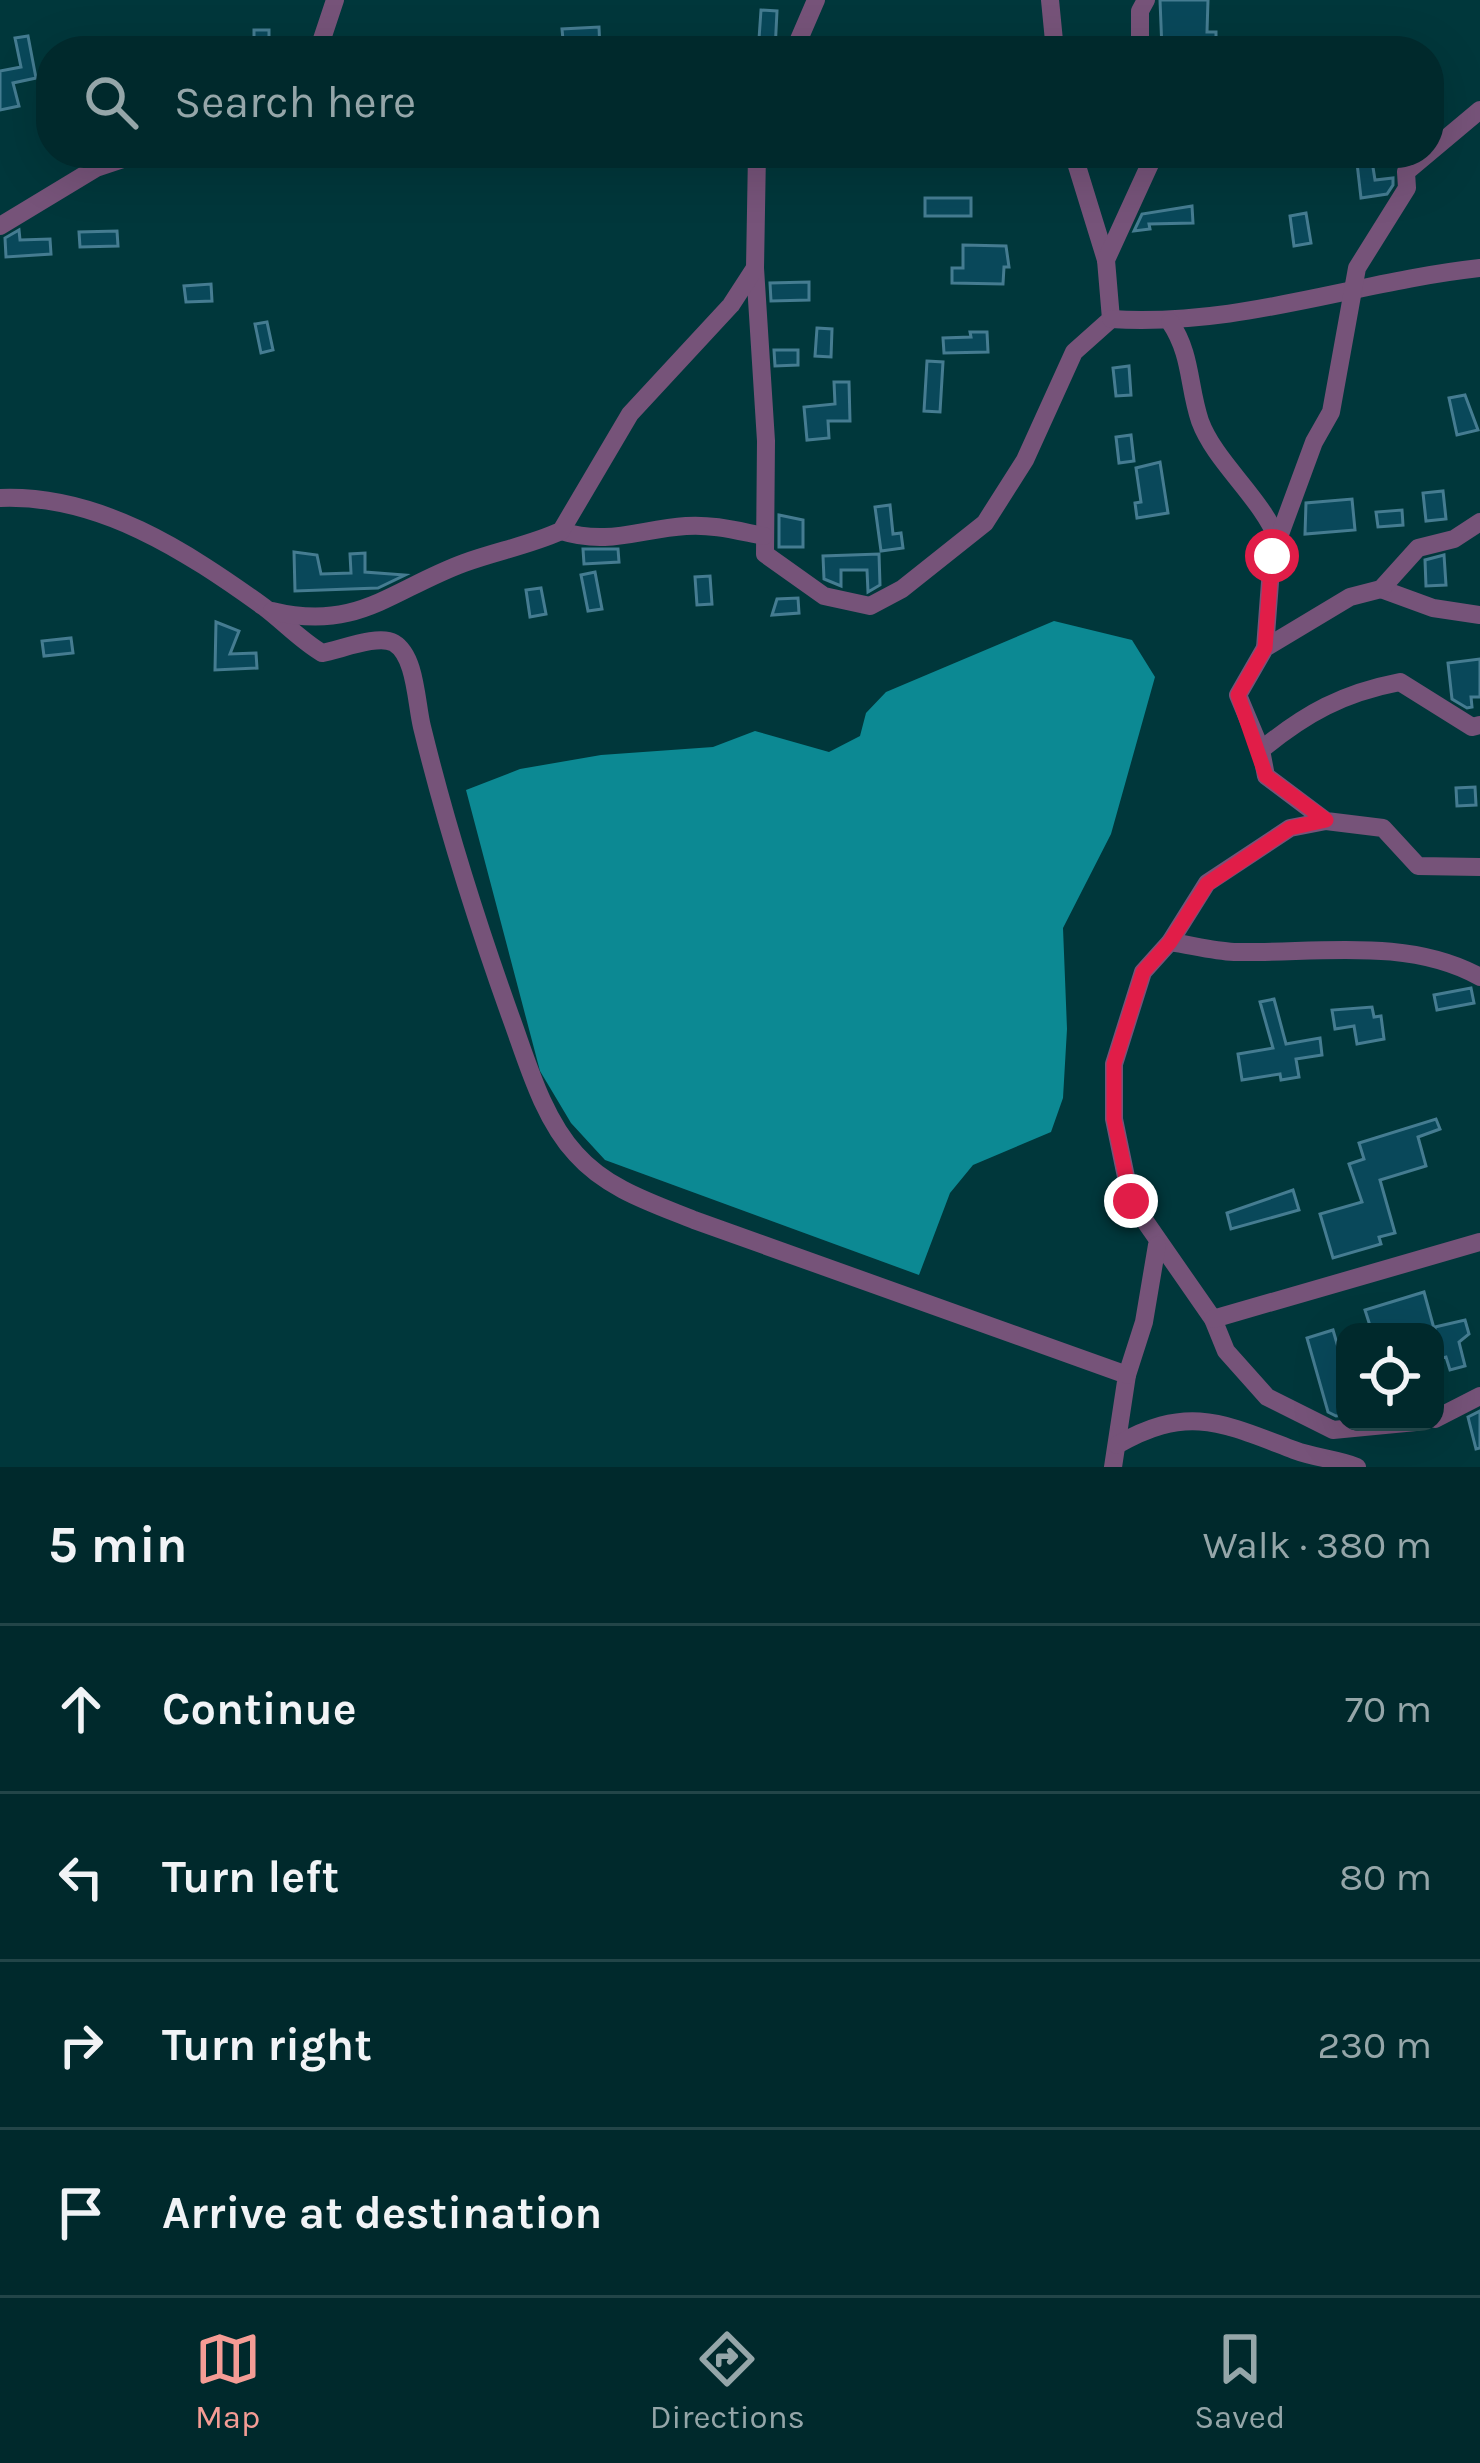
<!DOCTYPE html>
<meta charset="utf-8">
<style>
:root{--surface:#00292c;--page:#0a3134;--text:#f1f3f6;--muted:#95a6a9;--line:#224548;--accent:#f59c95}
body{margin:0;font-family:Karla,sans-serif;background:var(--page);color:var(--text)}
.controls{position:absolute;right:36px;bottom:36px;display:grid;overflow:hidden;border-radius:24px;box-shadow:0 12px 48px #0002}
.controls button{width:108px;height:108px;display:grid;place-items:center;padding:0;border:0;border-bottom:3px solid var(--line);background:var(--surface);color:var(--text);font:60px sans-serif}
.stop{position:absolute;width:36px;height:36px;margin:-27px;border:9px solid #e11d48;border-radius:50%;background:#fff}
.stop.end{background:#e11d48;border-color:#fff;box-shadow:0 3px 12px #0008}
.list{margin:0;padding:0;list-style:none}
h2{display:flex;justify-content:space-between;align-items:center;height:156px;margin:0;padding:0 48px;font-size:51px}
h2 small{font-size:39px;font-weight:400;color:var(--muted)}
.list li{display:grid;grid-template-columns:78px 1fr auto;gap:36px;align-items:center;box-sizing:border-box;height:168px;padding:0 48px;border-top:3px solid var(--line)}
.list b{display:block;font-size:45px;white-space:nowrap}
.list em{font-size:39px;font-style:normal;color:var(--muted)}
.icon{flex:none;width:66px;height:66px;fill:none;stroke:currentColor;stroke-width:2;stroke-linecap:round;stroke-linejoin:round}
.map{position:relative;flex:none;width:1480px;height:1467px;overflow:hidden}
.search{position:absolute;background:var(--surface);box-shadow:0 12px 48px #0002;left:36px;right:36px;top:36px;height:132px;display:flex;align-items:center;gap:30px;box-sizing:border-box;padding:0 42px;border-radius:48px;color:var(--muted);font-size:45px}
.sheet{height:828px;background:var(--surface)}
nav{display:flex;justify-content:space-around;align-items:center;box-sizing:border-box;height:168px;border-top:3px solid var(--line);background:var(--surface);font-size:33px;color:var(--muted)}
nav a{display:grid;justify-items:center;gap:6px}
nav .on{color:var(--accent)}
.map>svg:first-child{display:block}
</style>
<div class="map">
<svg width="1480" height="1467" viewBox="0 0 1480 1467">
<rect width="100%" height="100%" fill="#00373b"/>
<polygon fill="#0c8993" points="1054,621 1132,640 1155,677 1111,834 1063,928 1067,1029 1063,1098 1051,1132 973,1165 950,1193 919,1275 605,1160 571,1123 540,1071 466,790 520,769 601,755 713,747 755,731 829,752 860,736 866,713 886,692"/>
<g fill="#09485a" stroke="#457c91" stroke-width="3">
<polygon points="1160,0 1208,0 1207,32 1216,32 1216,48 1162,50"/>
<polygon points="761,10 777,11 775,51 735,51 736,38 759,39"/>
<polygon points="599,27 600,51 564,51 562,29"/>
<rect x="254" y="30" width="15" height="21"/>
<polygon points="28,36 36,78 13,83 19,106 0,110 0,71 21,67 15,38"/>
<polygon points="1372,161 1375,180 1393,178 1393,185 1387,194 1361,198 1357,163"/>
<rect x="925" y="198" width="46" height="18"/>
<polygon points="1192,206 1193,223 1149,224 1150,229 1134,231 1142,214"/>
<polygon points="1306,213 1311,243 1294,246 1290,216"/>
<polygon points="19,230 20,240 50,239 51,254 6,257 5,238"/>
<polygon points="117,231 118,246 80,247 79,232"/>
<polygon points="963,245 1006,246 1009,267 1004,267 1003,284 952,283 952,268 963,268"/>
<polygon points="809,282 809,300 771,301 770,283"/>
<polygon points="211,284 212,301 186,302 184,286"/>
<polygon points="267,322 273,350 261,353 255,324"/>
<polygon points="817,328 832,329 831,357 815,356"/>
<polygon points="970,332 987,332 988,352 944,353 943,338 971,337"/>
<polygon points="774,350 798,350 798,365 775,366"/>
<polygon points="927,361 943,362 940,412 924,411"/>
<polygon points="1129,366 1131,395 1116,396 1113,368"/>
<polygon points="834,382 849,382 850,421 828,421 829,438 807,440 804,407 835,404"/>
<polygon points="1465,395 1478,430 1457,435 1449,398"/>
<polygon points="1131,435 1134,461 1119,463 1116,437"/>
<polygon points="1160,462 1168,513 1137,518 1135,503 1141,502 1136,468"/>
<polygon points="1443,491 1446,519 1426,521 1423,493"/>
<polygon points="1352,499 1355,530 1305,534 1306,503"/>
<polygon points="890,505 893,534 901,533 903,548 881,551 875,507"/>
<polygon points="1402,510 1403,525 1378,527 1376,512"/>
<polygon points="779,515 803,520 803,547 779,547"/>
<polygon points="583,549 618,549 619,562 584,564"/>
<polygon points="294,552 317,555 321,574 351,573 350,554 365,553 365,572 405,575 378,588 295,591"/>
<polygon points="879,554 880,585 868,592 867,570 841,570 841,586 824,579 823,556"/>
<polygon points="1444,555 1446,585 1426,586 1425,560"/>
<polygon points="595,572 602,609 588,611 581,575"/>
<polygon points="710,576 712,604 697,605 695,577"/>
<polygon points="541,588 546,614 530,617 526,590"/>
<polygon points="798,598 799,613 772,615 777,599"/>
<polygon points="216,622 239,631 230,654 256,653 257,668 215,670"/>
<polygon points="71,638 73,653 44,656 42,641"/>
<polygon points="1480,659 1480,697 1471,697 1472,707 1467,708 1452,699 1448,663"/>
<polygon points="1475,787 1476,805 1457,806 1456,788"/>
<polygon points="1471,988 1474,1003 1437,1010 1434,995"/>
<polygon points="1274,999 1286,1044 1320,1038 1322,1055 1296,1059 1299,1077 1281,1080 1280,1074 1242,1080 1238,1054 1273,1048 1260,1002"/>
<polygon points="1372,1007 1374,1017 1381,1016 1384,1039 1357,1044 1354,1026 1335,1029 1332,1010"/>
<polygon points="1436,1119 1440,1129 1418,1137 1426,1166 1380,1180 1395,1233 1379,1237 1381,1244 1333,1258 1320,1214 1362,1202 1349,1164 1364,1159 1359,1143"/>
<polygon points="1293,1190 1299,1210 1231,1229 1227,1213"/>
<polygon points="1424,1292 1435,1332 1372,1332 1365,1310"/>
<polygon points="1465,1320 1469,1334 1459,1342 1465,1366 1450,1370 1446,1357 1435,1360 1435,1327"/>
<polygon points="1333,1330 1340,1354 1345,1353 1345,1415 1336,1416 1328,1412 1307,1338"/>
<polygon points="1480,1411 1480,1448 1476,1449 1468,1417"/>
</g>
<g fill="none" stroke-linecap="round" stroke-linejoin="round">
<g stroke="#765379" stroke-width="18">
<polyline points="1050,0 1055,51"/>
<polyline points="318,51 335,0"/>
<polyline points="794,51 816,0"/>
<polyline points="1140,51 1140,11 1146,0"/>
<polyline points="1073,153 1106,260"/>
<polyline points="0,226 96,168 141,153"/>
<polyline points="755,268 766,441 765,554 824,596 870,606 902,589 985,523 1025,460 1074,352 1111,319 1106,260 1155,153"/>
<path d="M1111 319C1242 327 1353 282 1480 268"/>
<path d="M1170 322C1192 355 1188 385 1200 421 1215 462 1260 496 1278 540"/>
<path d="M0 498C99 494 186 551 264 607 284 622 300 640 322 653 340 650 378 634 394 643 416 656 416 703 422 727 446 825 476 920 510 1015 527 1061 542 1117 576 1154 607 1189 652 1203 694 1220L1127 1375 1113 1467"/>
<path d="M561 531C608 546 640 529 686 526 713 524 738 531 764 536"/>
<polyline points="1381,589 1433,608 1480,615"/>
<path d="M272 611C357 632 391 590 464 563 497 551 530 545 561 531L630 414 731 305 755 268 757 153"/>
<polyline points="1265,648 1272,556 1314,442 1331,412 1357,268 1407,188 1406,172 1480,110"/>
<path d="M1480 725 1472 727 1400 682C1343 693 1306 713 1261 750L1266 776 1326 821 1383 828 1418 866 1480 867"/>
<polyline points="1261,750 1238,695 1265,648 1350,597 1381,589 1418,548 1454,539 1480,522"/>
<polyline points="1326,821 1290,828 1207,883 1170,942 1143,972 1114,1064 1114,1119 1131,1201 1213,1319 1226,1351 1267,1397 1333,1430 1416,1422"/>
<path d="M1170 942C1191 945 1213 951 1234 952 1313 954 1407 936 1480 977"/>
<polyline points="1213,1319 1480,1242"/>
<polyline points="1127,1375 1144,1322 1157,1245"/>
<polyline points="1435,1419 1480,1396"/>
<path d="M1117 1445C1188 1404 1223 1423 1294 1450 1315 1458 1337 1459 1357 1467"/>
</g>
</g>
<g fill="none" stroke-linecap="round" stroke-linejoin="round">
<polyline stroke="#e11d48" stroke-width="15" points="1131,1201 1114,1119 1114,1064 1143,972 1170,942 1207,884 1290,828 1326,820 1266,776 1238,695 1265,648 1272,556"/>
</g>
</svg>
<div class="controls">
<button><svg class="icon" aria-label="locate" viewBox="0 0 24 24"><circle cx="12" cy="12" r="6"/><path d="M12 2v4M12 18v4M2 12h4M18 12h4"/></svg></button>
</div>
<div class="stop" style="left:1272px;top:556px"></div>
<div class="stop end" style="left:1131px;top:1201px"></div>
<div class="search"><svg class="icon" aria-label="search" viewBox="0 0 24 24"><circle cx="10" cy="10" r="6"/><path d="M15 15l6 6"/></svg>Search here</div>
</div>
<section class="sheet">
<h2>5 min<small>Walk · 380 m</small></h2>
<ul class="list">
<li><svg class="icon" aria-label="ahead" viewBox="0 0 24 24"><path d="M12 20V5M6 11l6-6 6 6"/></svg><div><b>Continue</b></div><em>70 m</em></li>
<li><svg class="icon" aria-label="left" viewBox="0 0 24 24"><path d="M17 20v-9H6M10 6l-5 5 5 5"/></svg><div><b>Turn left</b></div><em>80 m</em></li>
<li><svg class="icon" aria-label="right" viewBox="0 0 24 24"><path d="M7 20v-9h11M14 6l5 5-5 5"/></svg><div><b>Turn right</b></div><em>230 m</em></li>
<li><svg class="icon" aria-label="arrive" viewBox="0 0 24 24"><path d="M6 21V4h12l-3 4 3 4H6"/></svg><div><b>Arrive at destination</b></div></li>
</ul>
</section>
<nav>
<a class="on"><svg class="icon" aria-label="map" viewBox="0 0 24 24"><path d="M3 6l6-2 6 2 6-2v14l-6 2-6-2-6 2zM9 4v14M15 6v14"/></svg>Map</a>
<a><svg class="icon" aria-label="directions" viewBox="0 0 24 24"><path d="M12 3l9 9-9 9-9-9zM9 14v-3h6M13 9l2 2-2 2"/></svg>Directions</a>
<a><svg class="icon" aria-label="saved" viewBox="0 0 24 24"><path d="M7 4h10v16l-5-4-5 4z"/></svg>Saved</a>
</nav>
